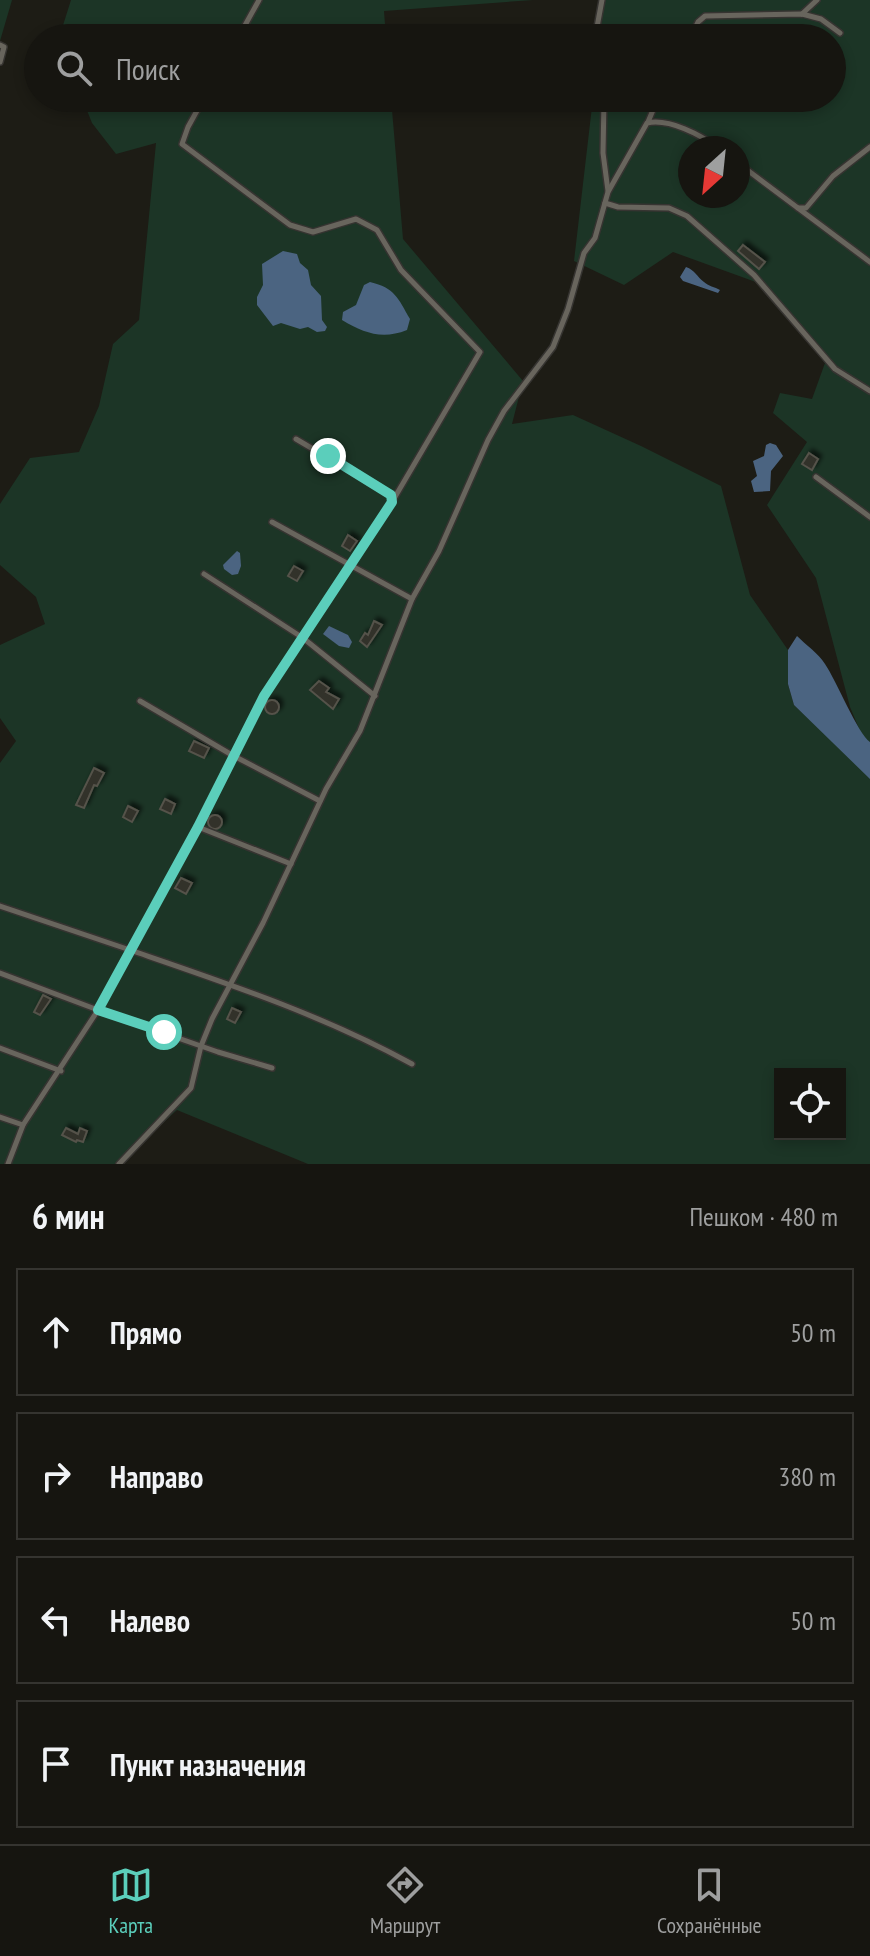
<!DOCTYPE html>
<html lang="ru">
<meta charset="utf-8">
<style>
:root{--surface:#161510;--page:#1f1e19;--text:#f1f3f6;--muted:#9e9f9f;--line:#353430;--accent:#5bcebb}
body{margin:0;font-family:"PT Sans Narrow",sans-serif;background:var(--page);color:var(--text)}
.controls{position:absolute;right:24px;bottom:24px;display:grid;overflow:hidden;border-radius:0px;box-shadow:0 4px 12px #0003}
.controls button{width:72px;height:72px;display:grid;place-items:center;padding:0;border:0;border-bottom:2px solid var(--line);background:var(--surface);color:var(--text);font:40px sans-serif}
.compass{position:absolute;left:678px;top:136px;width:72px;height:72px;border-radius:50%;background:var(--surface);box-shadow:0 4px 12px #0003;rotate:207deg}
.stop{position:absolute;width:24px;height:24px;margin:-18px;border:6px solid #5bcebb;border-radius:50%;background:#fff}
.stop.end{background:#5bcebb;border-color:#fff;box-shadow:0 2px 8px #0008}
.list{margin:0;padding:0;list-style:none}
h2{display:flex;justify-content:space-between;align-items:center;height:104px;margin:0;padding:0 32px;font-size:34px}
h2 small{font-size:26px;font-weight:400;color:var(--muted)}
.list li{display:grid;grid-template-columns:52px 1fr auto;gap:24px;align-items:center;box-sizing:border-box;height:128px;margin:0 16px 16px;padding:0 16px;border:2px solid var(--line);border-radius:0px}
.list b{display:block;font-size:30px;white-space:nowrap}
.list em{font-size:26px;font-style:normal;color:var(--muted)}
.icon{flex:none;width:44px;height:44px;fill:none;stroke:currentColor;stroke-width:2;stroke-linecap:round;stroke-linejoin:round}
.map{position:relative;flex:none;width:870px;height:1164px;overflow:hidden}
.search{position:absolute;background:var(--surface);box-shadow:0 4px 12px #0003;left:24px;right:24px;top:24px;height:88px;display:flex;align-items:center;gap:20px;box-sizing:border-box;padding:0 28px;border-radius:44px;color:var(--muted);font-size:30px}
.sheet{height:680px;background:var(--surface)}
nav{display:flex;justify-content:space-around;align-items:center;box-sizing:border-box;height:112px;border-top:2px solid var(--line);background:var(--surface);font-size:22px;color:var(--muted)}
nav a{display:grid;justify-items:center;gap:4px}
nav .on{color:var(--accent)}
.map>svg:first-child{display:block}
</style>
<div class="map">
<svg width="870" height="1164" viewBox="0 0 870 1164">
<defs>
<filter id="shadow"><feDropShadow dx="3.5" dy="-3.5" stdDeviation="2" flood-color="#0009"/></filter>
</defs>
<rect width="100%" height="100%" fill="#1d1c15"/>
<g fill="#1c3526" fill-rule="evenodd">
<polygon points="0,0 12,0 0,41"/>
<polygon points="71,0 533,0 384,11 386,38 59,38"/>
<path d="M599 0H870V742L863 738 850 707 816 578 767 505 807 442 773 413 780 393 812 399 825 363 764 285 673 252 624 285 574 261 593 98H832V38H597ZM690 148H738V196H690Z"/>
<path d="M82 98H391L403 239 523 381 512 424 573 415 641 446 721 486 750 595 788 650V684L794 705 870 777V1164H308L177 1110 118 1164H0V763L16 741 0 718V645L45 624 36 597 0 565V504L30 458 79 452 99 406 113 344 139 320 156 143 116 154 92 123ZM780 1074H840V1134H780Z"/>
</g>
<g fill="#4b6481">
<polygon points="283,251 297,254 300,263 308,270 311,285 321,296 322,320 327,327 325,331 317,332 308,327 300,329 281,323 273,326 257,305 257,297 263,285 262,264"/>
<path d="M686 267C695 270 697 277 704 282 708 286 715 287 720 290L718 293 683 281 680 277Z"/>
<path d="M370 282C395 288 398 298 410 319L407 330C382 340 364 333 342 320L343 312 356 305 364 285Z"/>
<polygon points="770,443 776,445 783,456 771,471 770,491 754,492 751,481 757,476 753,461 764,456 766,445"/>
<polygon points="237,551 240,553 241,566 238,574 232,575 224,569 223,565"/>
<polygon points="329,626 348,635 352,642 349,648 339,646 323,634"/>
<path d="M797 636C806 645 818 653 825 664 836 680 858 734 870 742V779L794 705 788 684V650Z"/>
</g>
<g fill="#323029" stroke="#54524a" stroke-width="2" filter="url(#shadow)">
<polygon points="743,245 765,262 759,269 738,251"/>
<polygon points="809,453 818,459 812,470 802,464"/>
<polygon points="348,535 357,541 350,551 342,546"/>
<polygon points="294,566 303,571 297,581 288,576"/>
<polygon points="374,621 382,625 367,647 360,641 365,633 368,635"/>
<polygon points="319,681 329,688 326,692 339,699 333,709 310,690"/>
<circle cx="272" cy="707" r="7"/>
<polygon points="194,741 209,748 204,758 189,751"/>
<polygon points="94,768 104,773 97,786 94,785 84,808 76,805"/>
<polygon points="165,799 175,804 171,814 160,809"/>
<polygon points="128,806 138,811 132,822 123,817"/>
<circle cx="215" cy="822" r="7"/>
<polygon points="181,878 192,883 186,894 175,888"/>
<polygon points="43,995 51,999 40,1015 34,1012"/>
<polygon points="232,1008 241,1012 235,1023 227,1019"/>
<polygon points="66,1128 78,1134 80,1128 87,1131 83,1142 77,1140 76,1142 62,1135"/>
</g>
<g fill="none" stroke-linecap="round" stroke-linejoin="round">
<g stroke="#363431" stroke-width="8">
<g id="service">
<polyline points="802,14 817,0"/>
<polyline points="238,38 259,0"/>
<polyline points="595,38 602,0"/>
<polyline points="690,38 698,22 705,16 802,14 821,19 840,33"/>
<polyline points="0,45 4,47 0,62"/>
<polyline points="204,98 188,127 182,144 290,225 313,232 356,219 377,230 401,270 480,352 392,502"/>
<polyline points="602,98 604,100 603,153 608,191"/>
<polyline points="648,122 658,98"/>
<polyline points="738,163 870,262"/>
<polyline points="605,203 618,207 669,208 687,216 754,275 835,369 870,391"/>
<polyline points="798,208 806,208 833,176 870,147"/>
<polyline points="816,477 870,517"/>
<polyline points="272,522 412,599"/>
<polyline points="204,574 303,638 392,502 391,495 296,439"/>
<polyline points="140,701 232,755 320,801"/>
<polyline points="198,827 264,696 303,638 375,696"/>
<polyline points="0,906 130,950 198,827 291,864"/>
<path d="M0 973 98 1010 130 950C226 983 323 1015 412 1064"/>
<polyline points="0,1048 61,1071"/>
<polyline points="0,1117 23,1125"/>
<polyline points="8,1164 23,1125 98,1010 218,1052 272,1068"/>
<path d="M119 1164 191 1088 201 1046 212 1019 263 923 326 789 360 731 412 599 439 551 488 440 504 411 553 347 568 309 584 253 595 238 608 192 647 123C669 118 701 135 718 148"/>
</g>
</g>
<use href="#service" stroke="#68655d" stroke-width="5"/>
</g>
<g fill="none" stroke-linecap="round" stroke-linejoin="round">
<polyline stroke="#5bcebb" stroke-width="10" points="164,1032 98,1010 198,827 264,696 392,502 391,495 328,456"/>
</g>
</svg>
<div class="controls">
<button><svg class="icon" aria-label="locate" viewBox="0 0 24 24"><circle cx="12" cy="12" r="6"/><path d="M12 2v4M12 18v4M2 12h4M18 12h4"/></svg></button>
</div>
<svg class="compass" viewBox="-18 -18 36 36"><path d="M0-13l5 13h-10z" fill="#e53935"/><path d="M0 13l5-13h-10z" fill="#9e9f9f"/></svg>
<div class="stop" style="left:164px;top:1032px"></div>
<div class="stop end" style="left:328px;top:456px"></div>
<div class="search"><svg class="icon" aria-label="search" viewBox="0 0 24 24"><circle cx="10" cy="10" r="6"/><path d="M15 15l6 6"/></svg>Поиск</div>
</div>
<section class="sheet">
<h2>6 мин<small>Пешком · 480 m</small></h2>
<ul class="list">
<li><svg class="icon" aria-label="ahead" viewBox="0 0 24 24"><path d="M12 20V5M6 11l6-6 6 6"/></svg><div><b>Прямо</b></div><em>50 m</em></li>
<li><svg class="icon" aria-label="right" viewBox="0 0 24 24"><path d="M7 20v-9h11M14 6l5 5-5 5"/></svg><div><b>Направо</b></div><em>380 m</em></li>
<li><svg class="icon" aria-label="left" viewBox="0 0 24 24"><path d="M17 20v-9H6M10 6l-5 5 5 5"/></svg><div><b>Налево</b></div><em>50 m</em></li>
<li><svg class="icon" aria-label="arrive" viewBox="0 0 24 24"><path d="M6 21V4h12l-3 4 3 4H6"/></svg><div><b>Пункт назначения</b></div></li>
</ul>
</section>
<nav>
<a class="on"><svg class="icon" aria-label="map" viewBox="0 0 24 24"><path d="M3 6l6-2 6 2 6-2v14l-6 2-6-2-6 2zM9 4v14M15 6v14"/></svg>Карта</a>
<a><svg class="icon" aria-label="directions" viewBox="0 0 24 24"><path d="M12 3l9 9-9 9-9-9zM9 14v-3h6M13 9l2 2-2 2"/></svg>Маршрут</a>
<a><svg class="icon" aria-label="saved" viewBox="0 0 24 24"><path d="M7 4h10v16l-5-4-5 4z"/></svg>Сохранённые</a>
</nav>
